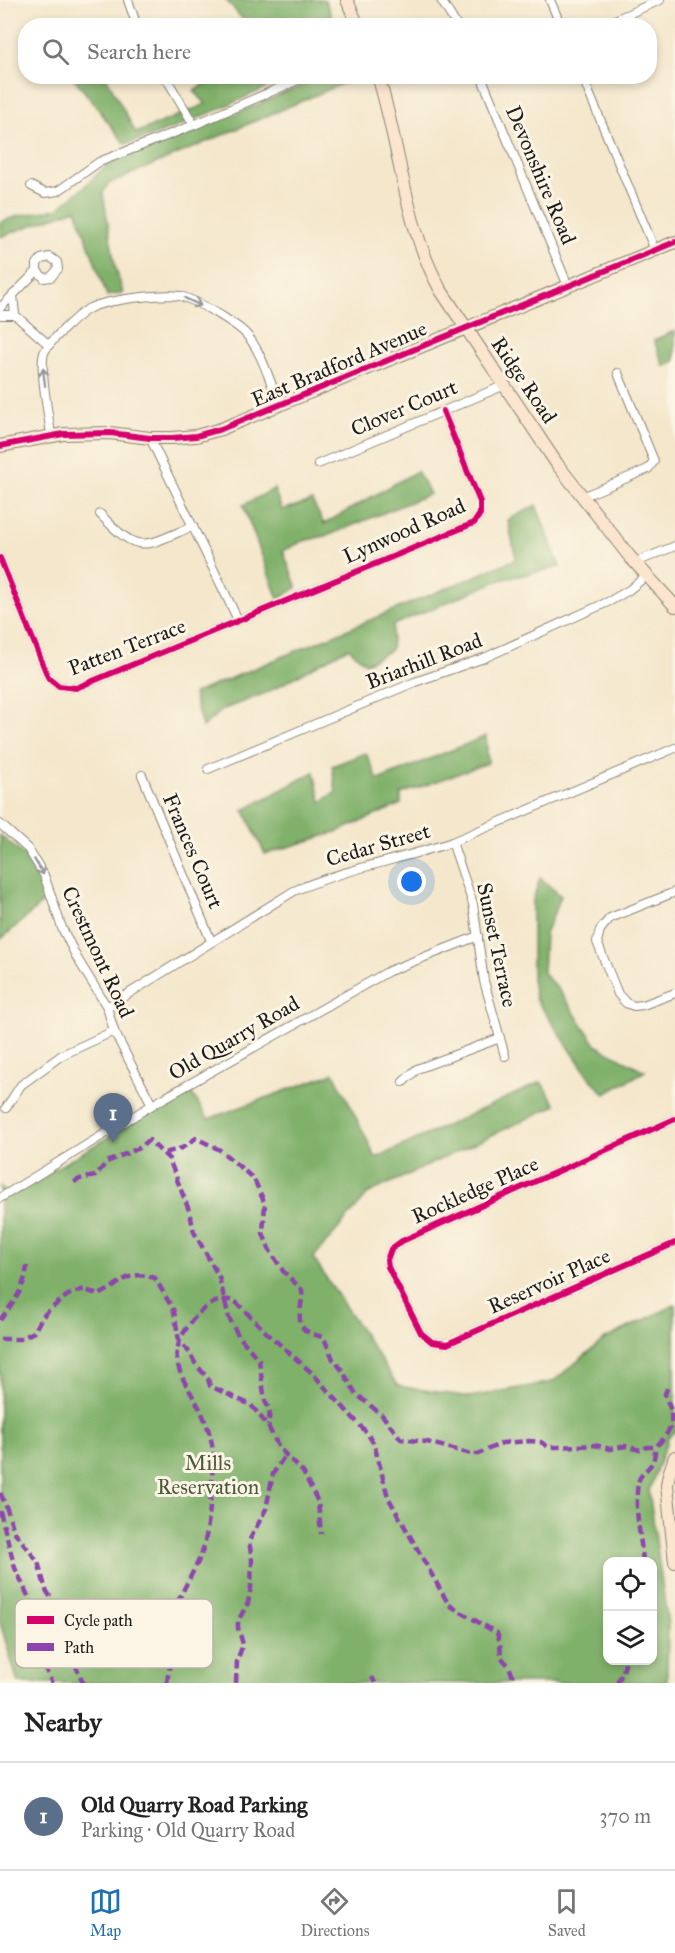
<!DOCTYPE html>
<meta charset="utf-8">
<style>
:root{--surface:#fff;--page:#f2f2f2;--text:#222;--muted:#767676;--line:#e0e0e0;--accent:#1f6fb2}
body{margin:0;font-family:"IM FELL Great Primer",serif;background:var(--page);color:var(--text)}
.controls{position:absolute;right:18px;bottom:18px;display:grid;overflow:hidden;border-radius:12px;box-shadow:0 3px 9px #0003}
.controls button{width:54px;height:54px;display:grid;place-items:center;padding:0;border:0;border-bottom:2px solid var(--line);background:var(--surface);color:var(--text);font:30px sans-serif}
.you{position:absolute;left:412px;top:882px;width:21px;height:21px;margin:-15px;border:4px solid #fff;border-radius:50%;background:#1a73e8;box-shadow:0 0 0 9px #1a73e833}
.badge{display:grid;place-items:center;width:39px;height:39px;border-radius:50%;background:var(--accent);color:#fff;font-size:20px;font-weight:700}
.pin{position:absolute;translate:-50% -50px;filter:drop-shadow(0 2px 3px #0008)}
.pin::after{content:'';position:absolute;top:32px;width:21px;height:18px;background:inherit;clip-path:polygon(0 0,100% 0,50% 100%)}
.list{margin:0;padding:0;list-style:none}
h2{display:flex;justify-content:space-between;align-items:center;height:78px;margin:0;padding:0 24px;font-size:26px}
h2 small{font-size:20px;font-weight:400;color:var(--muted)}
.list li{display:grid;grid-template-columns:39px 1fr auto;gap:18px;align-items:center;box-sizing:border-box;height:108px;padding:0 24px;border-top:2px solid var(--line)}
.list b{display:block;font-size:22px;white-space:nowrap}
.list p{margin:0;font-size:20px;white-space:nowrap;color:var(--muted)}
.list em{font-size:20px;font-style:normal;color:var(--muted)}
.icon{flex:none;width:33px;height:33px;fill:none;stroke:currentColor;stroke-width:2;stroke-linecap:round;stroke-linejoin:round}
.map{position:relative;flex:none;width:675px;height:1683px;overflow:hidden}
.search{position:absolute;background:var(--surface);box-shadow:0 3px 9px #0003;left:18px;right:18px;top:18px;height:66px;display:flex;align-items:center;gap:15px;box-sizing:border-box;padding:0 21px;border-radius:24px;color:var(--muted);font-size:22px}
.sheet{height:186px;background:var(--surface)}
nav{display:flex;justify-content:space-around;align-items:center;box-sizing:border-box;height:84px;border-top:2px solid var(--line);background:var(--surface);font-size:16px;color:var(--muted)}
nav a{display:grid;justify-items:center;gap:3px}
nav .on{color:var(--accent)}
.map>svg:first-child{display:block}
</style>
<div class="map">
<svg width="675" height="1683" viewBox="0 0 675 1683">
<rect width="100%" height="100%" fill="#fcf5e5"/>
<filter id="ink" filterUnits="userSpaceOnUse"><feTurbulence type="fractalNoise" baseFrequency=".0167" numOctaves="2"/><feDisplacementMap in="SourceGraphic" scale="12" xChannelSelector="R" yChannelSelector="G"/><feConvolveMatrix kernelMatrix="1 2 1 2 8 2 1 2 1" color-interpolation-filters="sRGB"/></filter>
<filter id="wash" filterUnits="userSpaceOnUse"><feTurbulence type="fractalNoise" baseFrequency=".008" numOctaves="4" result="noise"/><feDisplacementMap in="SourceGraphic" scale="24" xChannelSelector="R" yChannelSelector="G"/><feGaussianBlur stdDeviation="1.35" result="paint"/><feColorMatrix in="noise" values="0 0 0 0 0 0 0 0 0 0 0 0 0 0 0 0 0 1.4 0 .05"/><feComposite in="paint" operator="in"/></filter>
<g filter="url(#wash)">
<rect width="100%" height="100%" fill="#f4e7cc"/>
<g fill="#80b16b" stroke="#4e6644" stroke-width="1.5" fill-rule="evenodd">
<polygon points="226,0 325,0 335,25 245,25 245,22"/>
<path d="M73 77H106L136 133 206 104 194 91 216 77H291C237 100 182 129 125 144Z"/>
<polygon points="321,77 358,77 108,184 103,193 115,266 123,293 107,296 76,209 0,237 0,222 18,216 57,209 83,188 110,162 170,142"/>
<polygon points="675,331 675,361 664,367 654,340"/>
<polygon points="417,471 430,494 329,535 303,541 283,551 297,588 278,599 243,505 274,489 282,510 312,501 324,524"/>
<polygon points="536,505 560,567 500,580 393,625 391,650 366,663 348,648 266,693 224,709 202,727 193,694 516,559 508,520"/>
<polygon points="486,736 488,763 401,794 401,804 337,832 265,854 244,810 314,772 321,802 336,792 332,766 366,753 378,780"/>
<polygon points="0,835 33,863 48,898 0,940"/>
<polygon points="540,878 561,896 545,934 543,973 558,989 597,1046 645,1071 605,1094 589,1077 535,998 532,979 532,903"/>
<path d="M334 1073 376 1158 541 1082 556 1105 369 1193 313 1258 398 1386 470 1397 552 1382 605 1339 675 1305V1431L668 1438 649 1491 668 1625 667 1683H18L0 1623V1186L9 1196 189 1089 208 1119ZM608 1562H652V1660H608Z"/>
</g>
</g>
<g filter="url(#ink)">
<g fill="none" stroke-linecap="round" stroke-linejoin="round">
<g stroke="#888274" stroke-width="10">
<g id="street">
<polyline points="128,0 137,26"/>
<polyline points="441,0 457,26"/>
<polyline points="550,0 561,26"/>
<polyline points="601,26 660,0"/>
<polyline points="165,76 194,125"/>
<polyline points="481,76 568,286"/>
<polyline points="582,76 655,250"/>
<polyline points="31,186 45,193 58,191 99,162 194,125 307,76"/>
<polyline points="13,295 15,315 49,345"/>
<polyline points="0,308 37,271 37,264 41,259 50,257 57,262 58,269 51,277 44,278 37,271"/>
<polyline points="0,315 15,315"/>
<path d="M51 435C49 417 39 369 44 353 48 343 79 313 90 308 106 300 163 293 180 296 196 300 232 321 244 332 261 348 271 385 280 406"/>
<polyline points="150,438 238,620"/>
<polyline points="318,464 505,385"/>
<polyline points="582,497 648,469 654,461 618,373"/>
<path d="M100 514C140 556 143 547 193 526"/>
<polyline points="0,558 48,677 59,686 76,688 474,523 480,514 480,502 443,411"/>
<polyline points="634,563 675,546"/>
<polyline points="208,769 415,682 484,658 610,601 629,590 646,576"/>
<polyline points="142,775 211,941"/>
<polyline points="0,824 28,849 44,875 62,928 77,958 107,1007 114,1031 152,1105"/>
<polyline points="452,842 473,904 484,981 505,1056"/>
<polyline points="675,892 610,918 600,930 597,942 618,994 626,1003 634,1006 643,1005 675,993"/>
<path d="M107 1007 294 891C344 869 400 860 452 842L675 748"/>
<polyline points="403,1082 417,1069 500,1038"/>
<polyline points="6,1108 21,1085 62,1055 114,1031"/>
<polyline points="675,1119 402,1241 391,1249 387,1260 388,1267 421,1333 432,1342 447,1344 675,1243"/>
<polyline points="0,1198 152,1105 389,971 478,936"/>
</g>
</g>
<g stroke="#888274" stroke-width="14">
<g id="secondary">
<polyline points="347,0 358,26"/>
<path d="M378 76C401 150 403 220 440 289L557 464 630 557 675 606"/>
<polyline points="0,446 63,434 110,433 150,438 172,438 196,436 221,429 675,242"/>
<polyline points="675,1457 669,1474 667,1485 675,1562"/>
</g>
</g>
<use href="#street" stroke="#fff" stroke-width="8"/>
<use href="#secondary" stroke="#fbe5cf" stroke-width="12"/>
<g stroke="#8e44ad" stroke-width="4.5" stroke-dasharray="9 4.5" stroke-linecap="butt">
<path d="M165 1153 182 1148 196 1138 220 1150 254 1179 265 1204 263 1233 269 1249 283 1271 302 1290C304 1302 294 1320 305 1330 310 1334 318 1335 324 1338L333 1359 342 1370 356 1394 382 1415 401 1439 427 1442 471 1454H478L502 1443 529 1441 541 1442 548 1447H558L595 1445 610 1449 625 1446 640 1450 647 1447H655C667 1437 675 1424 670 1408 668 1403 666 1400 665 1394L668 1386"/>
<polyline points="74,1182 80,1179 95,1176 107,1162 141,1147 149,1140 169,1159 190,1213 194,1232 219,1277 229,1318 238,1335 259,1360 265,1401 270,1411 268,1426"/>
<path d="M0 1320C14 1302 24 1290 27 1266"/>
<path d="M0 1339H20L34 1332 42 1317 49 1310 68 1295 84 1289 98 1295C123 1285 124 1269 155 1278L174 1311 179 1341 190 1353 195 1363 208 1379 210 1386 251 1405 268 1426 279 1448 303 1472 318 1502 321 1534"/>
<polyline points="0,1493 5,1503 14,1531 38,1562 46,1590 57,1607 61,1618 61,1630 83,1683"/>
<polyline points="0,1511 15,1568 35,1611 39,1646 45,1668 52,1683"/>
<path d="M643 1562C641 1536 634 1509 638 1483 641 1468 656 1471 655 1447"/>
<polyline points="372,1677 375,1683"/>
<path d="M167 1683C168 1672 171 1662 172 1651 173 1638 172 1623 175 1610 181 1590 195 1572 202 1552 210 1529 212 1482 213 1457 213 1440 207 1424 200 1409 191 1391 174 1371 177 1350 181 1328 213 1288 237 1303L268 1334 312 1373 367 1433 374 1444 388 1497 449 1605 497 1633 500 1642 501 1657 509 1666 515 1683"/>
<polyline points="236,1683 237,1661 243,1644 238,1628 238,1621 248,1603 251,1587 252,1560 249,1541 266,1509 273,1474 285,1455"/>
<polyline points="617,1683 623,1672 626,1660"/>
</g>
<g stroke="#fcf5e5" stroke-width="10">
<g id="cycleway">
<polyline points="0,446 63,434 110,433 150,438 172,438 196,436 221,429 675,242"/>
<polyline points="0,558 48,677 59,686 76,688 474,523 480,514 480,502 443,411"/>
<polyline points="675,1119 402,1241 391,1249 387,1260 388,1267 421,1333 432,1342 447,1344 675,1243"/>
</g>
</g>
<use href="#cycleway" stroke="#d6006c" stroke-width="6"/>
</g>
<defs><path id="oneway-shaft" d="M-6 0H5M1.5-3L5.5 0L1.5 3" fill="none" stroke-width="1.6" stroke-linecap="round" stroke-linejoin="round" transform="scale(1.5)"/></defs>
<g stroke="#999">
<use href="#oneway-shaft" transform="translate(193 302) rotate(26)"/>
<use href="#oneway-shaft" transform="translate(44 377) rotate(-97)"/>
<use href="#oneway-shaft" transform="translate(39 867) rotate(59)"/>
</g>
</g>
<g text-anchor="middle" stroke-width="6" stroke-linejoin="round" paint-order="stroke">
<g font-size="21" fill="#1c1c1c" stroke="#fcf5e5">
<text transform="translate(541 175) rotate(67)" y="7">Devonshire Road</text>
<text transform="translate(339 364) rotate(-23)" y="7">East Bradford Avenue</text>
<text transform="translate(524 380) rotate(56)" y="7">Ridge Road</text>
<text transform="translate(404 408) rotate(-23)" y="7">Clover Court</text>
<text transform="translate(404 531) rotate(-24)" y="7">Lynwood Road</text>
<text transform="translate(127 647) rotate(-21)" y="7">Patten Terrace</text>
<text transform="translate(424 661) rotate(-21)" y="7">Briarhill Road</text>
<text transform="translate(378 845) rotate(-16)" y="7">Cedar Street</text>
<text transform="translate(193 851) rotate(67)" y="7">Frances Court</text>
<text transform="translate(497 945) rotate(78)" y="7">Sunset Terrace</text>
<text transform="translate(98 952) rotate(65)" y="7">Crestmont Road</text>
<text transform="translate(234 1038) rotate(-30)" y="7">Old Quarry Road</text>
<text transform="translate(475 1190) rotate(-24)" y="7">Rockledge Place</text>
<text transform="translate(549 1281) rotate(-24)" y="7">Reservoir Place</text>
</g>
<g font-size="21" fill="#4b5a3d" stroke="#fcf5e5">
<text x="208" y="1470">Mills<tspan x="208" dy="24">Reservation</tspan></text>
</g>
</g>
<rect x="15" y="1599" width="198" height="69" rx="9" fill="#fcf5e5" stroke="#b9b4a9" stroke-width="1.5"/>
<rect x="27" y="1616" width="27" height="8" fill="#d6006c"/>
<rect x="27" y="1643" width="27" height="8" fill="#8e44ad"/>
<g font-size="16" fill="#1c1c1c">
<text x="64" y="1626">Cycle path</text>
<text x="64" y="1653">Path</text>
</g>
</svg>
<div class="controls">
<button><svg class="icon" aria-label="locate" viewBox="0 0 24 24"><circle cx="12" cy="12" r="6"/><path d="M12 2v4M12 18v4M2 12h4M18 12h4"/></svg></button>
<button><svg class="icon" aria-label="layers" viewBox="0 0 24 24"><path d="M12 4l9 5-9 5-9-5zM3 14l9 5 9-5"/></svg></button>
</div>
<div class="you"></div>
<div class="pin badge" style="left:113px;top:1143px;background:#5c6f8a">1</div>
<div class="search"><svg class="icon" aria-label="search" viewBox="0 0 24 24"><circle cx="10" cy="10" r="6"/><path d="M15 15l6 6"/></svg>Search here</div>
</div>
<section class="sheet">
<h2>Nearby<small></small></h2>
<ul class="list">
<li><span class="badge" style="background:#5c6f8a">1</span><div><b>Old Quarry Road Parking</b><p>Parking · Old Quarry Road</p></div><em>370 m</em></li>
</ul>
</section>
<nav>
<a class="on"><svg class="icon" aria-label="map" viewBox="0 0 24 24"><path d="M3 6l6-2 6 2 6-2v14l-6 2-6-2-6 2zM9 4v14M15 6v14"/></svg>Map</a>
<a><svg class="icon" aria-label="directions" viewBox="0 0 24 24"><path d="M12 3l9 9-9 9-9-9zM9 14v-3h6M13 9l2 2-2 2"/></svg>Directions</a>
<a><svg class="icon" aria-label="saved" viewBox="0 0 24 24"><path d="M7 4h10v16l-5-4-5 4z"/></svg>Saved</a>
</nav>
